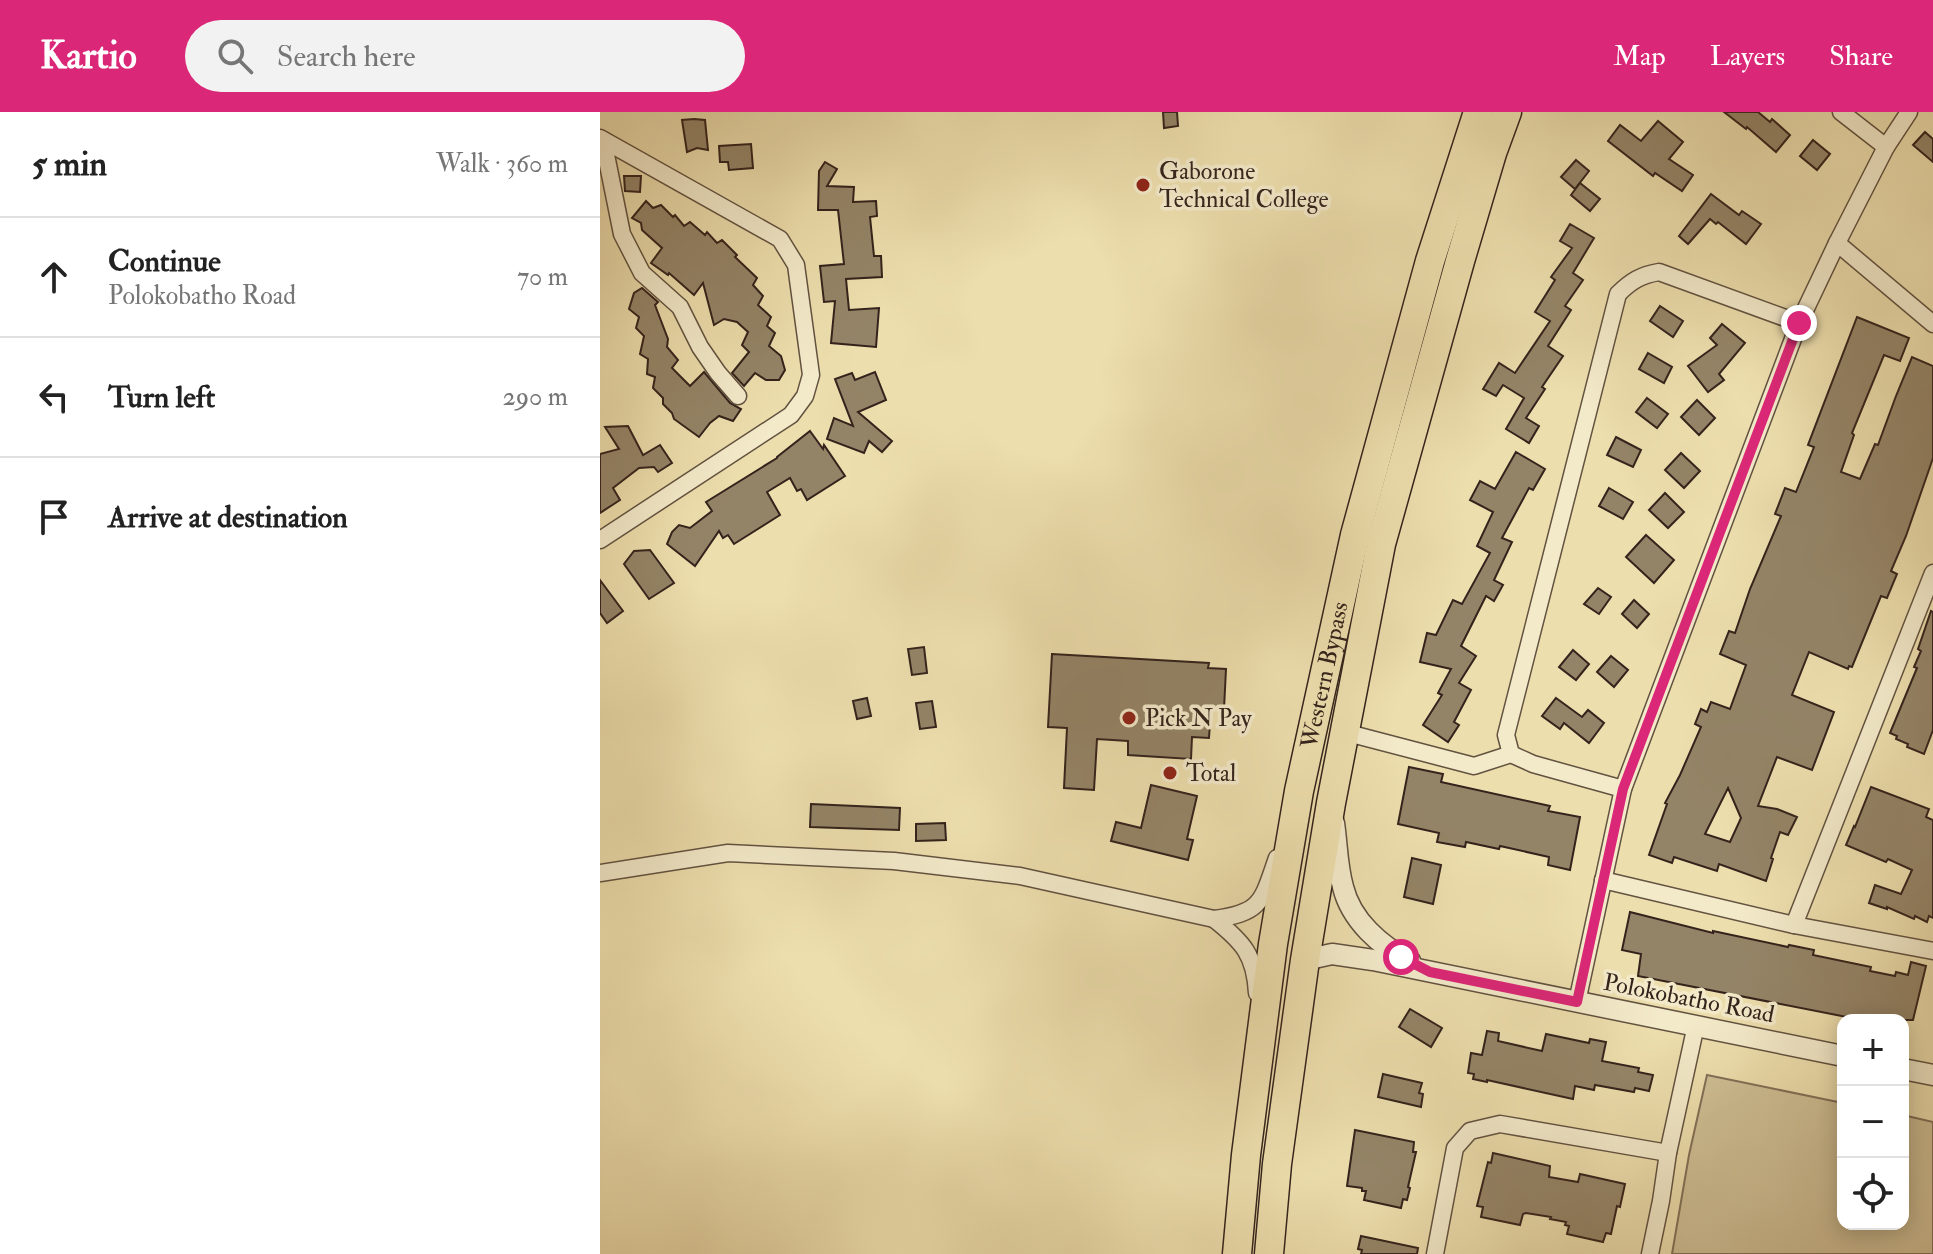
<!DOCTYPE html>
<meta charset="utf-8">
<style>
:root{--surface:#fff;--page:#f2f2f2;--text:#222;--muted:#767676;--line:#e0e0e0;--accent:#db2777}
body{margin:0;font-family:"IM FELL Double Pica",serif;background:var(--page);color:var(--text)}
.controls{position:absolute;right:24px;bottom:24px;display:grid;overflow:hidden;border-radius:16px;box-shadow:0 4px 20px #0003}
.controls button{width:72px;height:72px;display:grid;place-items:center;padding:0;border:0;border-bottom:2px solid var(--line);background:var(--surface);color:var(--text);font:40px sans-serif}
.stop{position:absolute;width:24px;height:24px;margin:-18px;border:6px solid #db2777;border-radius:50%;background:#fff}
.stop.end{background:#db2777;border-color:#fff;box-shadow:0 2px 8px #0008}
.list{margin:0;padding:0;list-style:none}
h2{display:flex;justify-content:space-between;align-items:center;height:104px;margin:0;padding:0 32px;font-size:34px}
h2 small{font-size:26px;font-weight:400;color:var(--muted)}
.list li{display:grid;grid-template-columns:52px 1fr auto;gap:24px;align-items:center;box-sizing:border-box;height:120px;padding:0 32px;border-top:2px solid var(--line)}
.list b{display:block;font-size:30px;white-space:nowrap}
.list p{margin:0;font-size:26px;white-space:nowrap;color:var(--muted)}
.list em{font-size:26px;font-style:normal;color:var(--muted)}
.icon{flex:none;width:44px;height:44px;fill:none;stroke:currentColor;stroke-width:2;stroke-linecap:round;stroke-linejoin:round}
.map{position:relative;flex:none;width:1333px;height:1142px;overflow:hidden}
header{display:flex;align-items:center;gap:48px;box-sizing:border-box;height:112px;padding:0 40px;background:var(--accent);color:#fff}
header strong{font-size:38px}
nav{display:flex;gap:44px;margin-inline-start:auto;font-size:28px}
.search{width:560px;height:72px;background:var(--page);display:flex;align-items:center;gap:20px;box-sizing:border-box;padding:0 28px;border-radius:44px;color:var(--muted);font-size:30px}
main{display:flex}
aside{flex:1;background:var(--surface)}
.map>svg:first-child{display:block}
</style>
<header>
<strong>Kartio</strong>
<div class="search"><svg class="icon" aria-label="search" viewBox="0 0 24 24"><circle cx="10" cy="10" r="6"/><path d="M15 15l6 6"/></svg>Search here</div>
<nav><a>Map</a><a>Layers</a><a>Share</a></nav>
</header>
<main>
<aside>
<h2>5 min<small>Walk · 360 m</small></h2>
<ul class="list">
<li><svg class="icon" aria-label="ahead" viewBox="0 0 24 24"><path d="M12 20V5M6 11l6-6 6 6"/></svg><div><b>Continue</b><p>Polokobatho Road</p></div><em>70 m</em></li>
<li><svg class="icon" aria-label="left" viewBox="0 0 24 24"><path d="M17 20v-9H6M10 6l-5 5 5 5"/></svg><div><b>Turn left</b></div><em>290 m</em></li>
<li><svg class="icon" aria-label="arrive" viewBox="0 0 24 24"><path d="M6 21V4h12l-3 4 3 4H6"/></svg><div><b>Arrive at destination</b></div></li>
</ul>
</aside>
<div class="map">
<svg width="1333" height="1142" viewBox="0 0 1333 1142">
<rect width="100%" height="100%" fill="#eddead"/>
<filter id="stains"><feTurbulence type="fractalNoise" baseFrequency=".0025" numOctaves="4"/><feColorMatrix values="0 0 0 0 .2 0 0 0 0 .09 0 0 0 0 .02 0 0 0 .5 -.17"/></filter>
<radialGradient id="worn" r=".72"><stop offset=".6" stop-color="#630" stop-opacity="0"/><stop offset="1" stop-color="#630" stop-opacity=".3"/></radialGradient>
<polygon fill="#cebe94" stroke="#817058" stroke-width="2" points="1107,963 1243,991 1243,1112 1303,1112 1303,1003 1333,1010 1333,1142 1072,1142 1089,1043"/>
<g fill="#948467" stroke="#34231c" stroke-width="2" fill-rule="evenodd">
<polygon points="563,0 577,0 578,14 564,16"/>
<polygon points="1124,0 1158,0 1170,10 1172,7 1190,23 1176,40 1147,15 1146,17"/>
<polygon points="94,7 105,8 108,38 97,36 87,40 82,8"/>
<polygon points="1058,9 1083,30 1069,47 1093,63 1082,79 1055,61 1053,64 1008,29 1020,13 1041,29"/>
<polygon points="1325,20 1333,27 1333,50 1313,33"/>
<polygon points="1213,28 1230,42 1217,58 1200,44"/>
<polygon points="151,32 153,56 129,58 128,50 120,50 119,34"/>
<polygon points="976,48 989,59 975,77 961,65"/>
<polygon points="225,50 237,57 227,74 254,75 253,90 276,89 277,104 270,105 274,144 281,144 282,165 246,167 249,198 279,196 276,235 231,231 235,189 224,190 220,154 244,152 238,98 218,98 219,59"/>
<polygon points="24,64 41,64 40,80 25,79"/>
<polygon points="980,71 1000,87 990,99 971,83"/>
<polygon points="1111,82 1139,103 1142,99 1161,112 1146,132 1118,110 1116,112 1110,107 1088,132 1079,124"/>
<polygon points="46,89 53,96 61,93 73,105 75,103 84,114 90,110 105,123 107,120 117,131 122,128 137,143 135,145 157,166 153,173 163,184 158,193 171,205 167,214 175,221 169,234 181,244 185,258 179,268 166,268 155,261 144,274 132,261 149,240 142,233 148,220 137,210 124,207 114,213 103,171 94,183 69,161 68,163 51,151 62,136 42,118 41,111 32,106"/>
<polygon points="970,112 994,126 973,161 983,168 965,194 971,198 948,234 963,244 942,275 945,277 926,306 939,314 929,331 906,317 924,286 903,273 896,284 883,277 899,251 915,261 950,209 935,200 955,168 951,165 972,136 960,129"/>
<polygon points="42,176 58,190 55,193 68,227 67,235 78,248 72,256 90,274 104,260 130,291 141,297 133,309 119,304 110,311 99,325 74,307 72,301 63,292 63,286 53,276 55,265 47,262 48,247 40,242 44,224 36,216 39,205 29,197 34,181"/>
<polygon points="1060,194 1083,209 1073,225 1050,209"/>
<path d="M1257 205 1309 226 1300 249 1284 243 1252 321 1254 323 1241 360 1260 367 1275 332 1278 333 1296 284 1312 245 1333 254V346L1306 424 1291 459 1297 462 1287 486 1281 484 1252 555 1249 554 1248 557 1209 540 1192 583 1234 600 1212 658 1177 645 1158 694 1177 697 1197 705 1188 723 1180 720 1171 746 1173 747 1166 769 1119 752 1117 759 1074 745 1072 751 1049 743 1067 692 1065 691 1080 663 1101 615 1095 612 1101 597 1107 600 1111 590 1130 597 1146 553 1120 542 1129 519 1135 521 1150 477 1181 404 1175 402 1185 376 1196 380 1214 335 1208 333ZM1128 676 1141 706 1130 730 1105 722Z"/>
<polygon points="1122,212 1145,231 1119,262 1124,268 1108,280 1088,254 1117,233 1110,226"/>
<polygon points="1048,241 1072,255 1064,271 1039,257"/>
<polygon points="275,260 286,288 258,300 292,329 282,340 269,329 264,341 227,327 234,306 253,314 235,267 252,261 255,268"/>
<polygon points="1047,286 1068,302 1057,316 1036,300"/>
<polygon points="1097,288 1115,306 1099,323 1081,305"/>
<polygon points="28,314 43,343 60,333 72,351 58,360 54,355 39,356 13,376 20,388 0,401 0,342 19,337 5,315"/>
<polygon points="210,319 223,337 224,333 245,364 207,388 201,377 197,379 190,366 167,380 180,403 134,432 128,423 123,426 119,419 95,454 67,432 72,420 79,413 90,416 112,399 106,390 177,346 177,345"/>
<polygon points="1016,325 1041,338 1033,355 1007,343"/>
<polygon points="916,340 945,357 933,378 929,376 902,426 912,430 894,468 903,473 894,489 886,484 861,534 876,544 859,571 871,578 854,610 859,613 848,630 823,613 842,583 838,581 851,557 820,550 827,521 836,523 853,488 862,492 890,441 877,434 893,400 870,388 880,369 895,377"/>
<polygon points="1081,341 1100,359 1084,376 1065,358"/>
<polygon points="1009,376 1033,390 1023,407 999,394"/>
<polygon points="1065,381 1084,400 1068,416 1049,398"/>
<polygon points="1046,423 1074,448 1054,471 1026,445"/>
<polygon points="50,438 74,471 49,487 24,452 34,439"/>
<polygon points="0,468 23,499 7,511 0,501"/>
<polygon points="998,476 1011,485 999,502 984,492"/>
<polygon points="1034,488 1049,502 1037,516 1022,502"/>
<polygon points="1331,499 1333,500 1333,618 1324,642 1307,635 1308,632 1296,627 1297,624 1290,621 1317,556 1314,555 1321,539 1318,537"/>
<polygon points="324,535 327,561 312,563 308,537"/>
<polygon points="973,538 989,552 976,568 959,555"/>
<polygon points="452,542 609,551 608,556 626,557 624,597 611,596 609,626 592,625 591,647 528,643 528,629 497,627 494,678 464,676 467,616 448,615"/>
<polygon points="1011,544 1028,558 1014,575 997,560"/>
<polygon points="267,586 271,604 257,607 253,589"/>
<polygon points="956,586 982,605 988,598 1004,611 989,631 964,611 960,617 942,604"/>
<polygon points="332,589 336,615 320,617 316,591"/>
<polygon points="809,655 843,662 841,670 950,694 948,699 980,705 970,758 948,753 949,745 900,734 899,737 866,730 865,735 837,730 839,721 798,712"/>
<polygon points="551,673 597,684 587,727 593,728 588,748 511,729 516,710 541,716"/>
<polygon points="1271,675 1329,697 1326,705 1333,708 1333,806 1329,804 1327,810 1315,804 1314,807 1287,795 1287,797 1269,791 1275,773 1301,782 1312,758 1288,747 1286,750 1246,733 1254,714 1255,715"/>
<polygon points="211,692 300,696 299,718 210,715"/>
<polygon points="345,711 346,728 316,729 316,712"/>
<polygon points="812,746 841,753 833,792 804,785"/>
<polygon points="1030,800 1113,821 1113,819 1188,835 1189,833 1214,838 1213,843 1271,855 1270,859 1295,864 1296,860 1308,863 1311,850 1326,854 1313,908 1262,908 1038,864 1041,842 1022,838"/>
<polygon points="810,897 842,916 831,935 799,915"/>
<polygon points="887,919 899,921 898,929 942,939 946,922 989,931 990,927 1006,930 1002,949 1039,956 1038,960 1053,963 1049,979 1035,976 1034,980 995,973 994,978 975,974 973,987 887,968 887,970 873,967 874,962 868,961 871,941 882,943"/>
<polygon points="783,962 822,971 819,981 823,982 821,995 778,985"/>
<polygon points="755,1018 814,1030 813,1040 816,1040 808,1075 810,1076 807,1088 803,1087 801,1096 764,1088 766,1079 762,1079 762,1076 747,1074"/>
<polygon points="893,1041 950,1054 949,1065 978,1070 980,1062 1025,1072 1020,1095 1017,1094 1011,1122 1006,1121 1003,1130 967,1122 969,1114 965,1113 966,1110 950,1107 951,1105 926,1101 923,1102 920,1113 881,1105 883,1095 877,1094 888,1050 891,1051"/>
<polygon points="761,1124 818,1136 817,1142 761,1142 762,1138 758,1137"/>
</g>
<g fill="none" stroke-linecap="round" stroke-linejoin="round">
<g stroke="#625240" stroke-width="19">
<g id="minor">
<polyline points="1241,0 1286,35"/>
<polyline points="0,26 180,127 196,153 211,263 205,284 191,303 0,428"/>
<polyline points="3,28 22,122 42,161 80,195 100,235 118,261 138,284"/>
<polyline points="1237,131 1333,212"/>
<polyline points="744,620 874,654 911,642"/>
<path d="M1023 677 933 652 911 642 906 623 1018 182C1031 169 1041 163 1059 160L1199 211"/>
<path d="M0 761 128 741 294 749 420 764 614 807C662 801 662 789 677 746"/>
<polyline points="1003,768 1194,813 1333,839"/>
<path d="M614 807C643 830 655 843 657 881"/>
<polyline points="1194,813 1333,461"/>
<polyline points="977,890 1023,677 1199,211 1237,131 1286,35 1309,0"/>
<polyline points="835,1142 855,1036 870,1019 900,1012 1068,1041"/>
<polyline points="1050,1142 1061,1089 1068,1041 1096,913"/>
</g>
</g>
<g stroke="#625240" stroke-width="23">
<g id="tertiary">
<path d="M734 711C737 731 737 754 743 775 751 808 780 834 810 849"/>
<polyline points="705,848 732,842 773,848 1243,944"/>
<polyline points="1303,957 1333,963"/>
</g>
</g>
<g stroke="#34231c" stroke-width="31">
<g id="trunk">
<path id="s1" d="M637 1142 646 1043 673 832 699 679 755 423 830 149 878 0"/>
<polyline points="669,1142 677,1052 705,848 731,691 781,432 860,149 892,41 907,0"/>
</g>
</g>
<use href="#minor" stroke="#f3eaca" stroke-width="16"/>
<use href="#tertiary" stroke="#f3eaca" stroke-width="20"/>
<use href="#trunk" stroke="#eddead" stroke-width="28"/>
</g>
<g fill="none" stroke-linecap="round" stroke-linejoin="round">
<polyline stroke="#db2777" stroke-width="10" points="801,845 830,860 977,890 1023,677 1199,211"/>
</g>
<g fill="#8f2418" stroke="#f3eaca" stroke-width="3">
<circle cx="543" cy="73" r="8"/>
<circle cx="529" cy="606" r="8"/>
<circle cx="570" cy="661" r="8"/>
</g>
<g text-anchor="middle" stroke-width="7" stroke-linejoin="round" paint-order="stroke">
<g font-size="24" fill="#34231c" stroke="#f3eaca" text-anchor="start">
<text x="559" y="67">Gaborone<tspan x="559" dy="28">Technical College</tspan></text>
<text x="545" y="614">Pick N Pay</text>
<text x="586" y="669">Total</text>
</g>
<g font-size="24" fill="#34231c" stroke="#f3eaca">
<text dy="8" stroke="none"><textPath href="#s1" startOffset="586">Western Bypass</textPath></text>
<text transform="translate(1089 886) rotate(11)" y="8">Polokobatho Road</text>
</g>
</g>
<rect width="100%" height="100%" filter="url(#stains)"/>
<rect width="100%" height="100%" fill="url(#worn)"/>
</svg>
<div class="controls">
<button>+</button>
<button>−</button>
<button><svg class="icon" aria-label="locate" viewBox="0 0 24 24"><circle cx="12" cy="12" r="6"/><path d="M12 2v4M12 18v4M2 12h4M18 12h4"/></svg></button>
</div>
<div class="stop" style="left:801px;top:845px"></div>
<div class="stop end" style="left:1199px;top:211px"></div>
</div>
</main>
